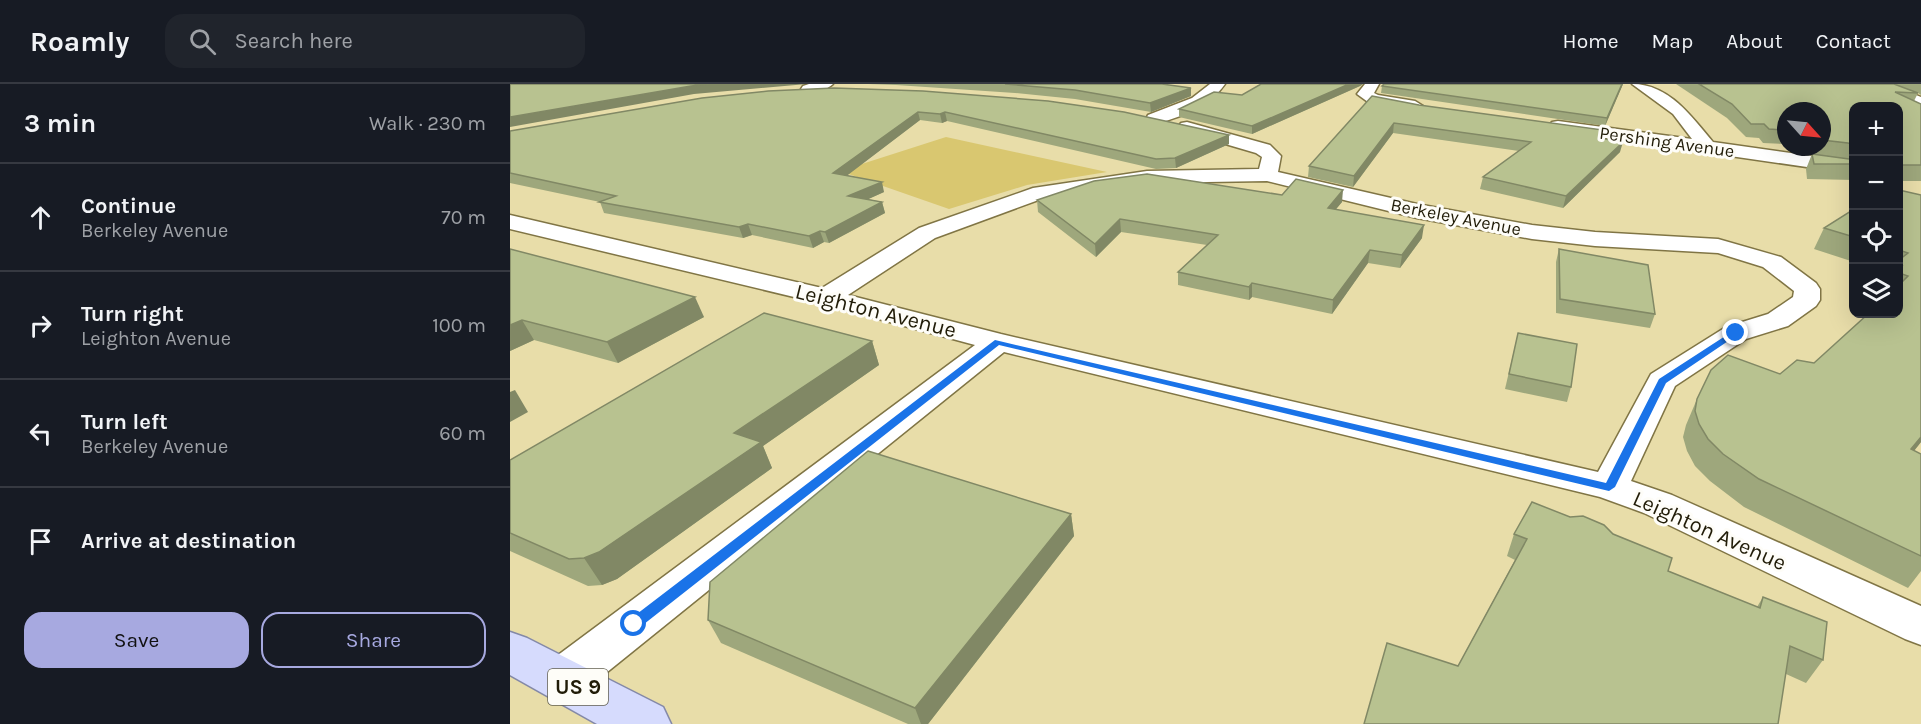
<!DOCTYPE html>
<meta charset="utf-8">
<style>
:root{--surface:#171b24;--page:#20242c;--text:#f1f3f6;--muted:#9ea1a6;--line:#363941;--accent:#a7a9e0}
body{margin:0;font-family:Karla,sans-serif;background:var(--page);color:var(--text)}
.controls{position:absolute;right:18px;top:18px;display:grid;overflow:hidden;border-radius:12px;box-shadow:0 6px 24px #0002}
.controls button{width:54px;height:54px;display:grid;place-items:center;padding:0;border:0;border-bottom:2px solid var(--line);background:var(--surface);color:var(--text);font:30px sans-serif}
.compass{position:absolute;left:1267px;top:18px;width:54px;height:54px;border-radius:50%;background:var(--surface);box-shadow:0 6px 24px #0002;rotate:117deg}
.stop{position:absolute;width:18px;height:18px;margin:-14px;border:4px solid #1a73e8;border-radius:50%;background:#fff}
.stop.end{background:#1a73e8;border-color:#fff;box-shadow:0 2px 6px #0008}
.list{margin:0;padding:0;list-style:none}
h2{display:flex;justify-content:space-between;align-items:center;height:78px;margin:0;padding:0 24px;font-size:26px}
h2 small{font-size:20px;font-weight:400;color:var(--muted)}
.list li{display:grid;grid-template-columns:39px 1fr auto;gap:18px;align-items:center;box-sizing:border-box;height:108px;padding:0 24px;border-top:2px solid var(--line)}
.list b{display:block;font-size:22px;white-space:nowrap}
.list p{margin:0;font-size:20px;white-space:nowrap;color:var(--muted)}
.list em{font-size:20px;font-style:normal;color:var(--muted)}
.actions{display:flex;gap:12px;padding:18px 24px}
.actions a{flex:1;padding:14px 0;border:2px solid var(--accent);border-radius:18px;text-align:center;font-size:21px;color:var(--accent)}
.actions .main{background:var(--accent);color:#111}
.icon{flex:none;width:33px;height:33px;fill:none;stroke:currentColor;stroke-width:2;stroke-linecap:round;stroke-linejoin:round}
.map{position:relative;flex:none;width:1411px;height:640px;overflow:hidden}
header{display:flex;align-items:center;gap:36px;box-sizing:border-box;height:84px;padding:0 30px;background:var(--surface);border-bottom:2px solid var(--line)}
header strong{font-size:28px}
nav{display:flex;gap:33px;margin-inline-start:auto;font-size:21px}
.search{width:420px;height:54px;background:var(--page);display:flex;align-items:center;gap:15px;box-sizing:border-box;padding:0 21px;border-radius:18px;color:var(--muted);font-size:22px}
main{display:flex}
aside{flex:1;background:var(--surface)}
.map>svg:first-child{display:block}
</style>
<header>
<strong>Roamly</strong>
<div class="search"><svg class="icon" aria-label="search" viewBox="0 0 24 24"><circle cx="10" cy="10" r="6"/><path d="M15 15l6 6"/></svg>Search here</div>
<nav><a>Home</a><a>Map</a><a>About</a><a>Contact</a></nav>
</header>
<main>
<aside>
<h2>3 min<small>Walk · 230 m</small></h2>
<ul class="list">
<li><svg class="icon" aria-label="ahead" viewBox="0 0 24 24"><path d="M12 20V5M6 11l6-6 6 6"/></svg><div><b>Continue</b><p>Berkeley Avenue</p></div><em>70 m</em></li>
<li><svg class="icon" aria-label="right" viewBox="0 0 24 24"><path d="M7 20v-9h11M14 6l5 5-5 5"/></svg><div><b>Turn right</b><p>Leighton Avenue</p></div><em>100 m</em></li>
<li><svg class="icon" aria-label="left" viewBox="0 0 24 24"><path d="M17 20v-9H6M10 6l-5 5 5 5"/></svg><div><b>Turn left</b><p>Berkeley Avenue</p></div><em>60 m</em></li>
<li><svg class="icon" aria-label="arrive" viewBox="0 0 24 24"><path d="M6 21V4h12l-3 4 3 4H6"/></svg><div><b>Arrive at destination</b></div></li>
</ul>
<div class="actions"><a class="main">Save</a><a>Share</a></div>
</aside>
<div class="map">
<svg width="1411" height="640" viewBox="0 0 1411 640">
<rect width="100%" height="100%" fill="#e8dda9"/>
<polygon fill="#d9c770" points="436,53 597,88 517,101 439,125 330,87"/>
<g fill="none" stroke-linecap="round" stroke-linejoin="round">
<g stroke="#807545" stroke-width="3">
<g id="minor">
<path d="M299 0H323C317 6 301 10 293 8L291 5 293 2Z"/>
<path d="M700 0H715C700 22 670 34 644 40L636 35 638 31 682 14Z"/>
<polygon points="855,0 869,0 864,9 868,11 905,17 913,22 905,27 858,18 847,10"/>
<path d="M1122 0C1159 0 1181 32 1203 58L1331 76 1338 78 1341 82 1338 86 1331 88 1048 47 1042 46 1039 42 1042 38 1048 37 1182 55 1163 30Z"/>
<polygon points="1358,0 1378,0 1411,13 1411,23 1360,3"/>
<path d="M677 38 760 61 771 72 768 88 907 120 1022 141 1085 148 1208 155 1271 173 1306 199 1310 205V216L1306 222 1278 242 1236 255 1165 302 1121 397 1162 411 1411 522V561L1395 555 1134 429 1090 413 494 268 70 610 53 616 36 610 29 595 36 580 465 261 309 219 0 145V131L312 204 409 144 523 104 637 87 749 85 752 73 746 69 671 47 668 43 671 39ZM757 97 907 134 1022 155 1085 162 1208 169 1253 183 1284 207 1283 213 1258 230 1216 243 1141 290 1088 388 491 250 338 211 425 154 534 114 637 99Z"/>
</g>
</g>
<g stroke="#8489a7" stroke-width="3">
<polygon id="major" points="0,548 17,554 153,623 161,640 87,640 0,591"/>
</g>
<use href="#minor" fill="#fff" fill-rule="evenodd"/>
<use href="#major" fill="#d6dbfd" fill-rule="evenodd"/>
</g>
<g fill="#9ea77c">
<polygon points="358,0 652,0 681,12 641,28 565,15 505,9 386,1"/>
<polygon points="751,0 853,0 850,2 742,50 669,33 669,25 732,11"/>
<polygon points="1113,0 1095,42 871,9 872,2"/>
<polygon points="1166,0 1411,0 1411,11 1408,9 1404,17 1411,20 1411,97 1389,97 1389,22 1344,22 1344,96 1297,95 1296,85 1302,70 1332,74 1293,69 1292,63 1312,63 1312,27 1276,27 1276,60 1253,59 1249,54 1236,53 1217,34"/>
<polygon points="258,7 719,51 719,60 666,84 646,85 437,37 432,39 410,36 336,92 374,108 358,115 372,118 375,129 319,159 314,158 303,164 242,151 233,154 94,129 90,118 0,99 0,47"/>
<polygon points="909,21 1093,46 1090,55 1110,68 1053,124 970,105 973,93 1009,67 883,49 843,103 798,93 799,82"/>
<polygon points="1389,106 1411,111 1411,358 1404,367 1411,370 1411,487 1398,504 1234,423 1200,397 1185,382 1177,367 1173,353 1176,341 1187,315 1304,279 1389,230"/>
<polygon points="527,116 832,118 826,125 912,154 890,184 858,179 822,230 742,213 739,216 668,201 668,188 697,161 611,148 586,173 528,128"/>
<polygon points="1344,125 1344,178 1304,165 1314,144"/>
<polygon points="0,165 194,233 108,279 24,256 0,267"/>
<polygon points="1049,165 1145,230 1140,244 1046,229 1046,178"/>
<polygon points="1008,249 1061,303 1057,318 995,305"/>
<polygon points="362,257 369,281 253,362 262,384 107,495 92,501 78,502 0,467 0,376"/>
<polygon points="561,430 564,452 418,640 398,640 211,559 198,536"/>
<polygon points="1004,450 1103,450 1158,487 1247,523 1253,513 1313,576 1296,599 1276,590 948,582 1005,476 997,472"/>
</g>
<g fill="#818865">
<polygon points="199,0 297,0 184,10 0,43 0,33 181,2"/>
<polygon points="839,0 853,0 850,2 742,50 742,42"/>
<polygon points="1112,0 1113,0 1095,42 1097,34"/>
<polygon points="681,4 681,12 641,28 640,19"/>
<polygon points="408,28 410,36 326,100 323,89"/>
<polygon points="435,28 437,37 432,39 430,30"/>
<polygon points="884,39 883,49 843,103 844,92"/>
<polygon points="719,51 719,60 666,84 665,74"/>
<polygon points="1113,58 1110,68 1053,124 1056,112"/>
<polygon points="372,98 374,108 341,123 338,112"/>
<polygon points="833,106 832,118 817,136 818,124"/>
<polygon points="372,118 375,129 319,159 315,148"/>
<polygon points="610,135 611,148 586,173 585,160"/>
<polygon points="238,140 242,151 233,154 229,143"/>
<polygon points="914,141 912,154 890,184 892,171"/>
<polygon points="310,147 314,158 303,164 299,152"/>
<polygon points="860,166 858,179 822,230 823,216"/>
<polygon points="742,199 742,213 739,216 739,203"/>
<polygon points="185,213 194,233 108,279 97,258"/>
<polygon points="12,236 24,256 0,267 0,241"/>
<polygon points="362,257 369,281 253,362 262,384 107,495 92,501 74,474 224,349"/>
<polygon points="5,306 18,328 0,338 0,308"/>
<polygon points="1411,353 1411,358 1383,393 1401,365"/>
<polygon points="561,430 564,452 418,640 411,640 405,624"/>
</g>
<g fill="#b8c290" stroke="#818865" stroke-width="1.5">
<polygon points="0,0 199,0 181,2 0,33"/>
<polygon points="495,0 652,0 681,4 640,19 565,6"/>
<polygon points="751,0 839,0 742,42 669,25 704,8 732,11"/>
<polygon points="874,0 1112,0 1097,34 872,2"/>
<polygon points="1189,0 1384,0 1408,9 1385,8 1411,20 1411,81 1389,81 1389,22 1344,22 1344,61 1338,59 1312,56 1312,27 1276,27 1276,46 1259,45 1254,40 1241,40 1222,20"/>
<polygon points="324,4 413,7 538,17 614,28 719,51 665,74 646,75 435,28 430,30 408,28 323,89 372,98 338,112 372,118 315,148 310,147 299,152 238,140 229,143 89,118 106,112 0,89 0,47 192,14 258,7"/>
<polygon points="862,12 909,21 1093,46 1089,54 1113,58 1056,112 973,93 1021,58 884,39 844,92 799,82"/>
<polygon points="1302,70 1339,75 1344,73 1344,80 1304,80"/>
<polygon points="637,90 772,111 786,95 833,106 818,124 914,141 892,171 860,166 823,216 742,199 739,203 668,188 708,151 610,135 585,160 527,116 584,97"/>
<polygon points="1389,106 1411,111 1411,353 1401,365 1411,370 1411,472 1249,395 1213,370 1198,355 1189,340 1185,327 1187,315 1201,286 1218,271 1270,290 1287,276 1304,279 1358,230 1389,230 1389,201 1398,192 1389,189 1389,184 1392,182 1389,181 1389,176 1398,169 1389,166"/>
<polygon points="1344,125 1344,153 1314,144"/>
<polygon points="0,165 185,213 97,258 12,236 0,241"/>
<polygon points="1049,165 1138,181 1145,230 1050,215"/>
<polygon points="254,229 362,257 224,349 251,358 89,468 74,474 59,475 0,449 0,376"/>
<polygon points="1008,249 1067,260 1061,303 999,290"/>
<polygon points="358,367 561,430 405,624 198,536 200,498"/>
<polygon points="1022,418 1060,433 1073,432 1094,441 1103,450 1162,474 1158,487 1250,524 1253,513 1317,538 1313,576 1280,562 1268,640 854,640 877,559 948,582 1017,455 1004,450"/>
</g>
<polygon fill="#1a73e8" points="1223,247 1230,249 1156,299 1105,403 1099,407 489,261 129,544 124,545 117,540 119,536 485,256 1096,399 1149,295"/>
<g text-anchor="middle" stroke-width="6" stroke-linejoin="round" paint-order="stroke">
<g font-size="18" fill="#211c08" stroke="#fefdf8">
<text transform="translate(1157 58) rotate(8)" y="6">Pershing Avenue</text>
<text transform="translate(946 133) rotate(11)" y="6">Berkeley Avenue</text>
</g>
<rect fill="#fefdf8" stroke="#636050" stroke-width="1.5" x="38" y="585" width="60" height="36" rx="4.5"/>
<g font-size="21" font-weight="bold" fill="#211c08">
<text x="68" y="610">US 9</text>
</g>
<g font-size="22" fill="#211c08" stroke="#fefdf8">
<text transform="translate(366 226) rotate(14)" y="8">Leighton Avenue</text>
<text transform="translate(1200 446) rotate(24)" y="8">Leighton Avenue</text>
</g>
</g>
</svg>
<div class="controls">
<button>+</button>
<button>−</button>
<button><svg class="icon" aria-label="locate" viewBox="0 0 24 24"><circle cx="12" cy="12" r="6"/><path d="M12 2v4M12 18v4M2 12h4M18 12h4"/></svg></button>
<button><svg class="icon" aria-label="layers" viewBox="0 0 24 24"><path d="M12 4l9 5-9 5-9-5zM3 14l9 5 9-5"/></svg></button>
</div>
<svg class="compass" viewBox="-18 -18 36 36"><path d="M0-13l5 13h-10z" fill="#e53935"/><path d="M0 13l5-13h-10z" fill="#9ea1a6"/></svg>
<div class="stop" style="left:124px;top:540px"></div>
<div class="stop end" style="left:1226px;top:249px"></div>
</div>
</main>
